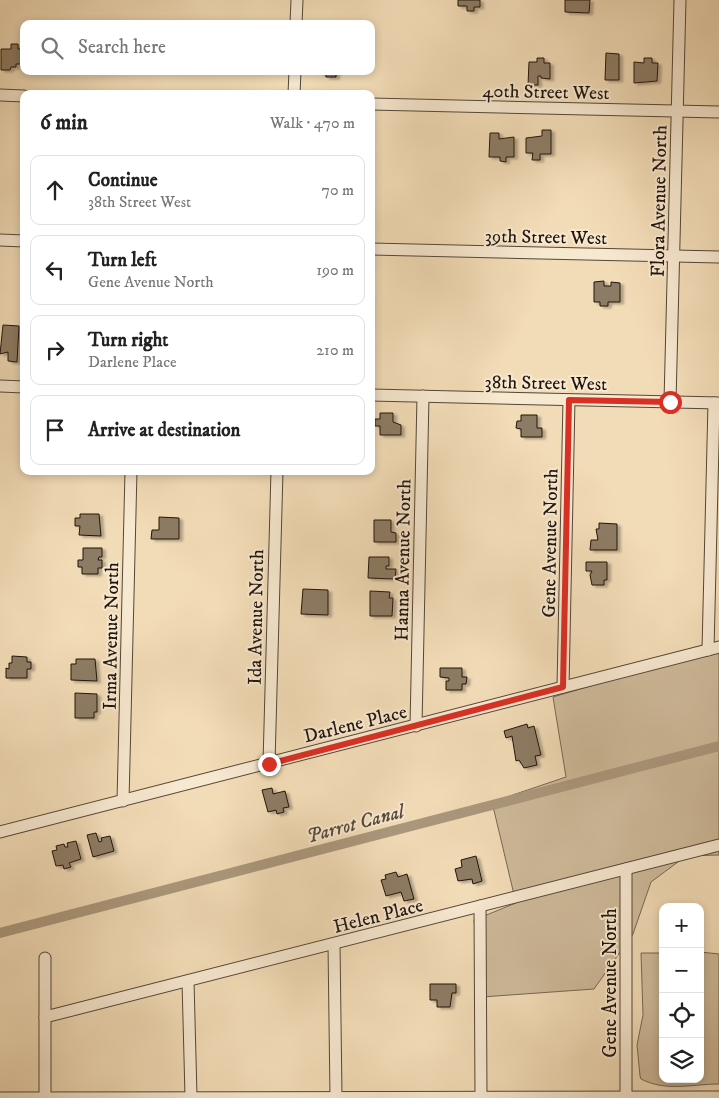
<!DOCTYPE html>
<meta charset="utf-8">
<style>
:root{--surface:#fff;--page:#f6f6f6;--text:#222;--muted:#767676;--line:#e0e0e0}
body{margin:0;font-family:"IM FELL DW Pica",serif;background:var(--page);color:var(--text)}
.controls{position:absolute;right:15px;bottom:15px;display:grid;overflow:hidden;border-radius:10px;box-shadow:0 2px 8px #0003}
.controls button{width:45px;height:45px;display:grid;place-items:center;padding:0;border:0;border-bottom:1px solid var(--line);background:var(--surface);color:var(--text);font:25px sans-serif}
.stop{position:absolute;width:15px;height:15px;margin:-11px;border:4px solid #d93025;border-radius:50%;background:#fff}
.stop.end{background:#d93025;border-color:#fff;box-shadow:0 1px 5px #0008}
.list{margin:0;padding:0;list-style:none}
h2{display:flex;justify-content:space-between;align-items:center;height:65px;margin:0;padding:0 20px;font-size:21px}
h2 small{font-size:16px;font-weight:400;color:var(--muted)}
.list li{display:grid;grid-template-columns:32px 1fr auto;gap:15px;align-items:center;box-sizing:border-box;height:70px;margin:0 10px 10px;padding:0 10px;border:1px solid var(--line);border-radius:10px}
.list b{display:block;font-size:19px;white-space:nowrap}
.list p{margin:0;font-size:16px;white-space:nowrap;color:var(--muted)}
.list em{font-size:16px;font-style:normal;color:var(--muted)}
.icon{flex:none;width:28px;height:28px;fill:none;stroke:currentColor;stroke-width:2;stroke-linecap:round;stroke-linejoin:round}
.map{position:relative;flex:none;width:719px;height:1098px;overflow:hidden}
.search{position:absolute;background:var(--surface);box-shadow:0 2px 8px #0003;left:20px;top:20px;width:355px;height:55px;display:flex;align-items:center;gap:12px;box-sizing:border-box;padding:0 18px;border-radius:10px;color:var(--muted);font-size:19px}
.panel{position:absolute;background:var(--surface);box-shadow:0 2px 8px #0003;left:20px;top:90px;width:355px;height:385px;border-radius:10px}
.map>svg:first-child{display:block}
</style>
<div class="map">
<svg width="719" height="1098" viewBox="0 0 719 1098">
<defs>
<filter id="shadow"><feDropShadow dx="3.5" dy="2" stdDeviation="1" flood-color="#0004"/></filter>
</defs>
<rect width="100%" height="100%" fill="#f2dcb7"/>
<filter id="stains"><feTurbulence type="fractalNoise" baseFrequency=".004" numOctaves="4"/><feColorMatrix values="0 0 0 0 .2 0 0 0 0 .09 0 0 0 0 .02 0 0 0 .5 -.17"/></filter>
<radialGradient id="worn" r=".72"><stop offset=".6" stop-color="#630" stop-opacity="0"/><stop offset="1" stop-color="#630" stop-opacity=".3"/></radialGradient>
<g fill="#ceba9a" stroke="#776853">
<polygon points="719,648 719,855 686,856 651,882 633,934 594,989 482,997 474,920 516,903 492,802 566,777 553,697"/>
<path d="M700 952 719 954V1084C692 1084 666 1092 641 1079L640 1076 637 1045 643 1015 641 953H663V1079H700Z"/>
</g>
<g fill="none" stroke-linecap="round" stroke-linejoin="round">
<polyline stroke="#ab987d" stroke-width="10" points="0,933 719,746"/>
</g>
<g fill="#8d7c65" stroke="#20150c" filter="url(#shadow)">
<polygon points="458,0 480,0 480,7 474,7 474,11 467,11 467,6 458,6"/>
<polygon points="565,0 590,0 589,13 565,12"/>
<polygon points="11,44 18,44 18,49 23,49 23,64 16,64 16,67 11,67 10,70 1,70 1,49 11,49"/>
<polygon points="606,53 619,54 619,80 605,80"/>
<polygon points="537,58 544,58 544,63 550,63 550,79 541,78 541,76 538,76 538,85 528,85 529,62 537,62"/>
<polygon points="644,58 652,58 652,63 658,63 657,81 634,83 634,62 644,63"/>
<polygon points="321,71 336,71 336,77 326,77 326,74 321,74"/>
<polygon points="542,130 551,130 551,154 540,154 540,160 532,160 533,153 526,153 526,138 542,136"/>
<polygon points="490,133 499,133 499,139 514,137 514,157 506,157 506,162 500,161 500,157 489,157"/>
<polygon points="604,281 604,286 611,286 611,282 620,283 620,302 608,302 608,306 600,306 600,302 594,302 594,282"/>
<polygon points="3,325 19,326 17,362 8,361 8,352 0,354"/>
<polygon points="380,413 393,413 393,422 401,425 401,435 380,435 380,426 375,426 375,419 380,419"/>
<polygon points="521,415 537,415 537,428 542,428 542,437 521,437 521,429 516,428 517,421 521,421"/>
<polygon points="80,514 99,514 101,536 79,535 80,526 75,526 75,518 80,518"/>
<polygon points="159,517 179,518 179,539 151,539 152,530 159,530"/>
<polygon points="374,520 391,520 391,532 396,533 396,542 374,542"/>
<polygon points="599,523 617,524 617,550 590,550 591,540 598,540 596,529 599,529"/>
<polygon points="83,548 102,548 102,557 99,557 98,560 102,560 102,568 98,568 98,574 82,574 82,567 78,567 78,560 83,560"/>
<polygon points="369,557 389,557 389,566 386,566 386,569 396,569 395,579 368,578"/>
<polygon points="586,562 607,562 607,580 604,580 604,585 592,585 590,575 592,571 586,571"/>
<polygon points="303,589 328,590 328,615 301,614"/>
<polygon points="370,591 390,592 389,598 393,598 392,616 370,616"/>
<polygon points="12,656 27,657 27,662 31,662 31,669 27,669 27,678 6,678 6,668 9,669 9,663 12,663"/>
<polygon points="76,659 95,659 97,681 71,680 71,664 76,664"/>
<polygon points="440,668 462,668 462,677 467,677 466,684 462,684 462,690 446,690 446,681 449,681 449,678 440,677"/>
<polygon points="75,693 97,694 97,712 94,712 94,718 75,718"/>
<polygon points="527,724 528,728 534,726 541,755 535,756 537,765 524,768 519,760 516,761 512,736 506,738 504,731"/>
<polygon points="272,788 273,794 285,791 289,807 283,808 284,812 277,814 276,810 268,812 262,790"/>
<polygon points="96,833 99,842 102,841 101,838 110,836 114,851 93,857 87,835"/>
<polygon points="76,841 81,859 69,863 71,867 64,869 63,865 56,866 52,851 57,850 56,846 64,844 65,847 68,847 67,843"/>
<polygon points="476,856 482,881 473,884 472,879 458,881 455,869 462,867 461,860"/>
<polygon points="396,872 398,877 407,874 414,899 404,901 401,892 386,896 381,880 386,879 385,875"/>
<polygon points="430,984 456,984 456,993 452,993 450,1007 437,1007 437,1000 430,1000"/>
</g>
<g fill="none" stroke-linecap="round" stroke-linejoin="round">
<g stroke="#544737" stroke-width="13">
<g id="minor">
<polyline points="296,24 297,0"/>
<polyline points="294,94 295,71"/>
<polyline points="0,95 24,96"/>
<polyline points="371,104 719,112"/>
<polyline points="0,240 24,241"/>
<polyline points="371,249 719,257"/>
<polyline points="0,386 24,387"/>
<polyline points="371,395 719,403"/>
<polyline points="670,402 680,0"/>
<polyline points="708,650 714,403"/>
<polyline points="563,687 569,400"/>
<polyline points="416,726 423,396"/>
<polyline points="269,763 277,471"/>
<polyline points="123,801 131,471"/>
<polyline points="0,832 719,647"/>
<polyline points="626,869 626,1097"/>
<polyline points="480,906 481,1097"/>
<polyline points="334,944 336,1097"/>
<polyline points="45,958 45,1096"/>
<polyline points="188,981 191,1096"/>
<polyline points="45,1017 719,845"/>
<polyline points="0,1098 719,1097"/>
</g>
</g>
<use href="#minor" stroke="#f7e8d0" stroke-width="11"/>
</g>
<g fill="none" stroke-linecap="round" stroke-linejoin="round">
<polyline stroke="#d93025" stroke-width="6" points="269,764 563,687 569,400 670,402"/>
</g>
<g text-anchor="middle" stroke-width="4" stroke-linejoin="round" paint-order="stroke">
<g font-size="19" fill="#20150c" stroke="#f7e8d0">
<text transform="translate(546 91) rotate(1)" y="7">40th Street West</text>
<text transform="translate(658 201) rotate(-89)" y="7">Flora Avenue North</text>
<text transform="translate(546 236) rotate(1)" y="7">39th Street West</text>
<text transform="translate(546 382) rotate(1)" y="7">38th Street West</text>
<text transform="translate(549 543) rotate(-89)" y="7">Gene Avenue North</text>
<text transform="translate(402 560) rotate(-89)" y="7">Hanna Avenue North</text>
<text transform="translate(255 617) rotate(-89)" y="7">Ida Avenue North</text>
<text transform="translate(110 636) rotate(-89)" y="7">Irma Avenue North</text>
<text transform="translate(355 723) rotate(-14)" y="7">Darlene Place</text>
<text transform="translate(378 915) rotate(-14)" y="7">Helen Place</text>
<text transform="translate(609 983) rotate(-90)" y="7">Gene Avenue North</text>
</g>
<g font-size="20" font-style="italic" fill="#584939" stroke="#f7e8d0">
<text transform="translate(355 823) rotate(-15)" y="7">Parrot Canal</text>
</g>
</g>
<rect width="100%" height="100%" filter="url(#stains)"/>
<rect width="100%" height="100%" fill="url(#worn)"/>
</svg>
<div class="controls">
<button>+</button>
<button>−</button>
<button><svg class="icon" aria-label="locate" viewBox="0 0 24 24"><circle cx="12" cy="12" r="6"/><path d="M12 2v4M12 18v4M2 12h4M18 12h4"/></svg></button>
<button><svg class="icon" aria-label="layers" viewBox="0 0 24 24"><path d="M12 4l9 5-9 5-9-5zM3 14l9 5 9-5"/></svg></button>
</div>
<div class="stop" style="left:670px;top:402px"></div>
<div class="stop end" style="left:269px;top:764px"></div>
<div class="search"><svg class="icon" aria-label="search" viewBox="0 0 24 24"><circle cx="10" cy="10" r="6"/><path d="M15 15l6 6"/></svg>Search here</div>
<section class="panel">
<h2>6 min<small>Walk · 470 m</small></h2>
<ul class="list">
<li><svg class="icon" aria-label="ahead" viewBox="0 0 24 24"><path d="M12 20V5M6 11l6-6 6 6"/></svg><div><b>Continue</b><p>38th Street West</p></div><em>70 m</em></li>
<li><svg class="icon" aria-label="left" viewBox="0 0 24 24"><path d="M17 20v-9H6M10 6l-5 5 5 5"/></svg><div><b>Turn left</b><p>Gene Avenue North</p></div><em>190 m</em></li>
<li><svg class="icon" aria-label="right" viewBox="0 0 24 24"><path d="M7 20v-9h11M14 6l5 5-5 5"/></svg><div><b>Turn right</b><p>Darlene Place</p></div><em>210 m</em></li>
<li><svg class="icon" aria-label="arrive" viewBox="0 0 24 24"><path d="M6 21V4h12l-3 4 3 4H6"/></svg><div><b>Arrive at destination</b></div></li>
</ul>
</section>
</div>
